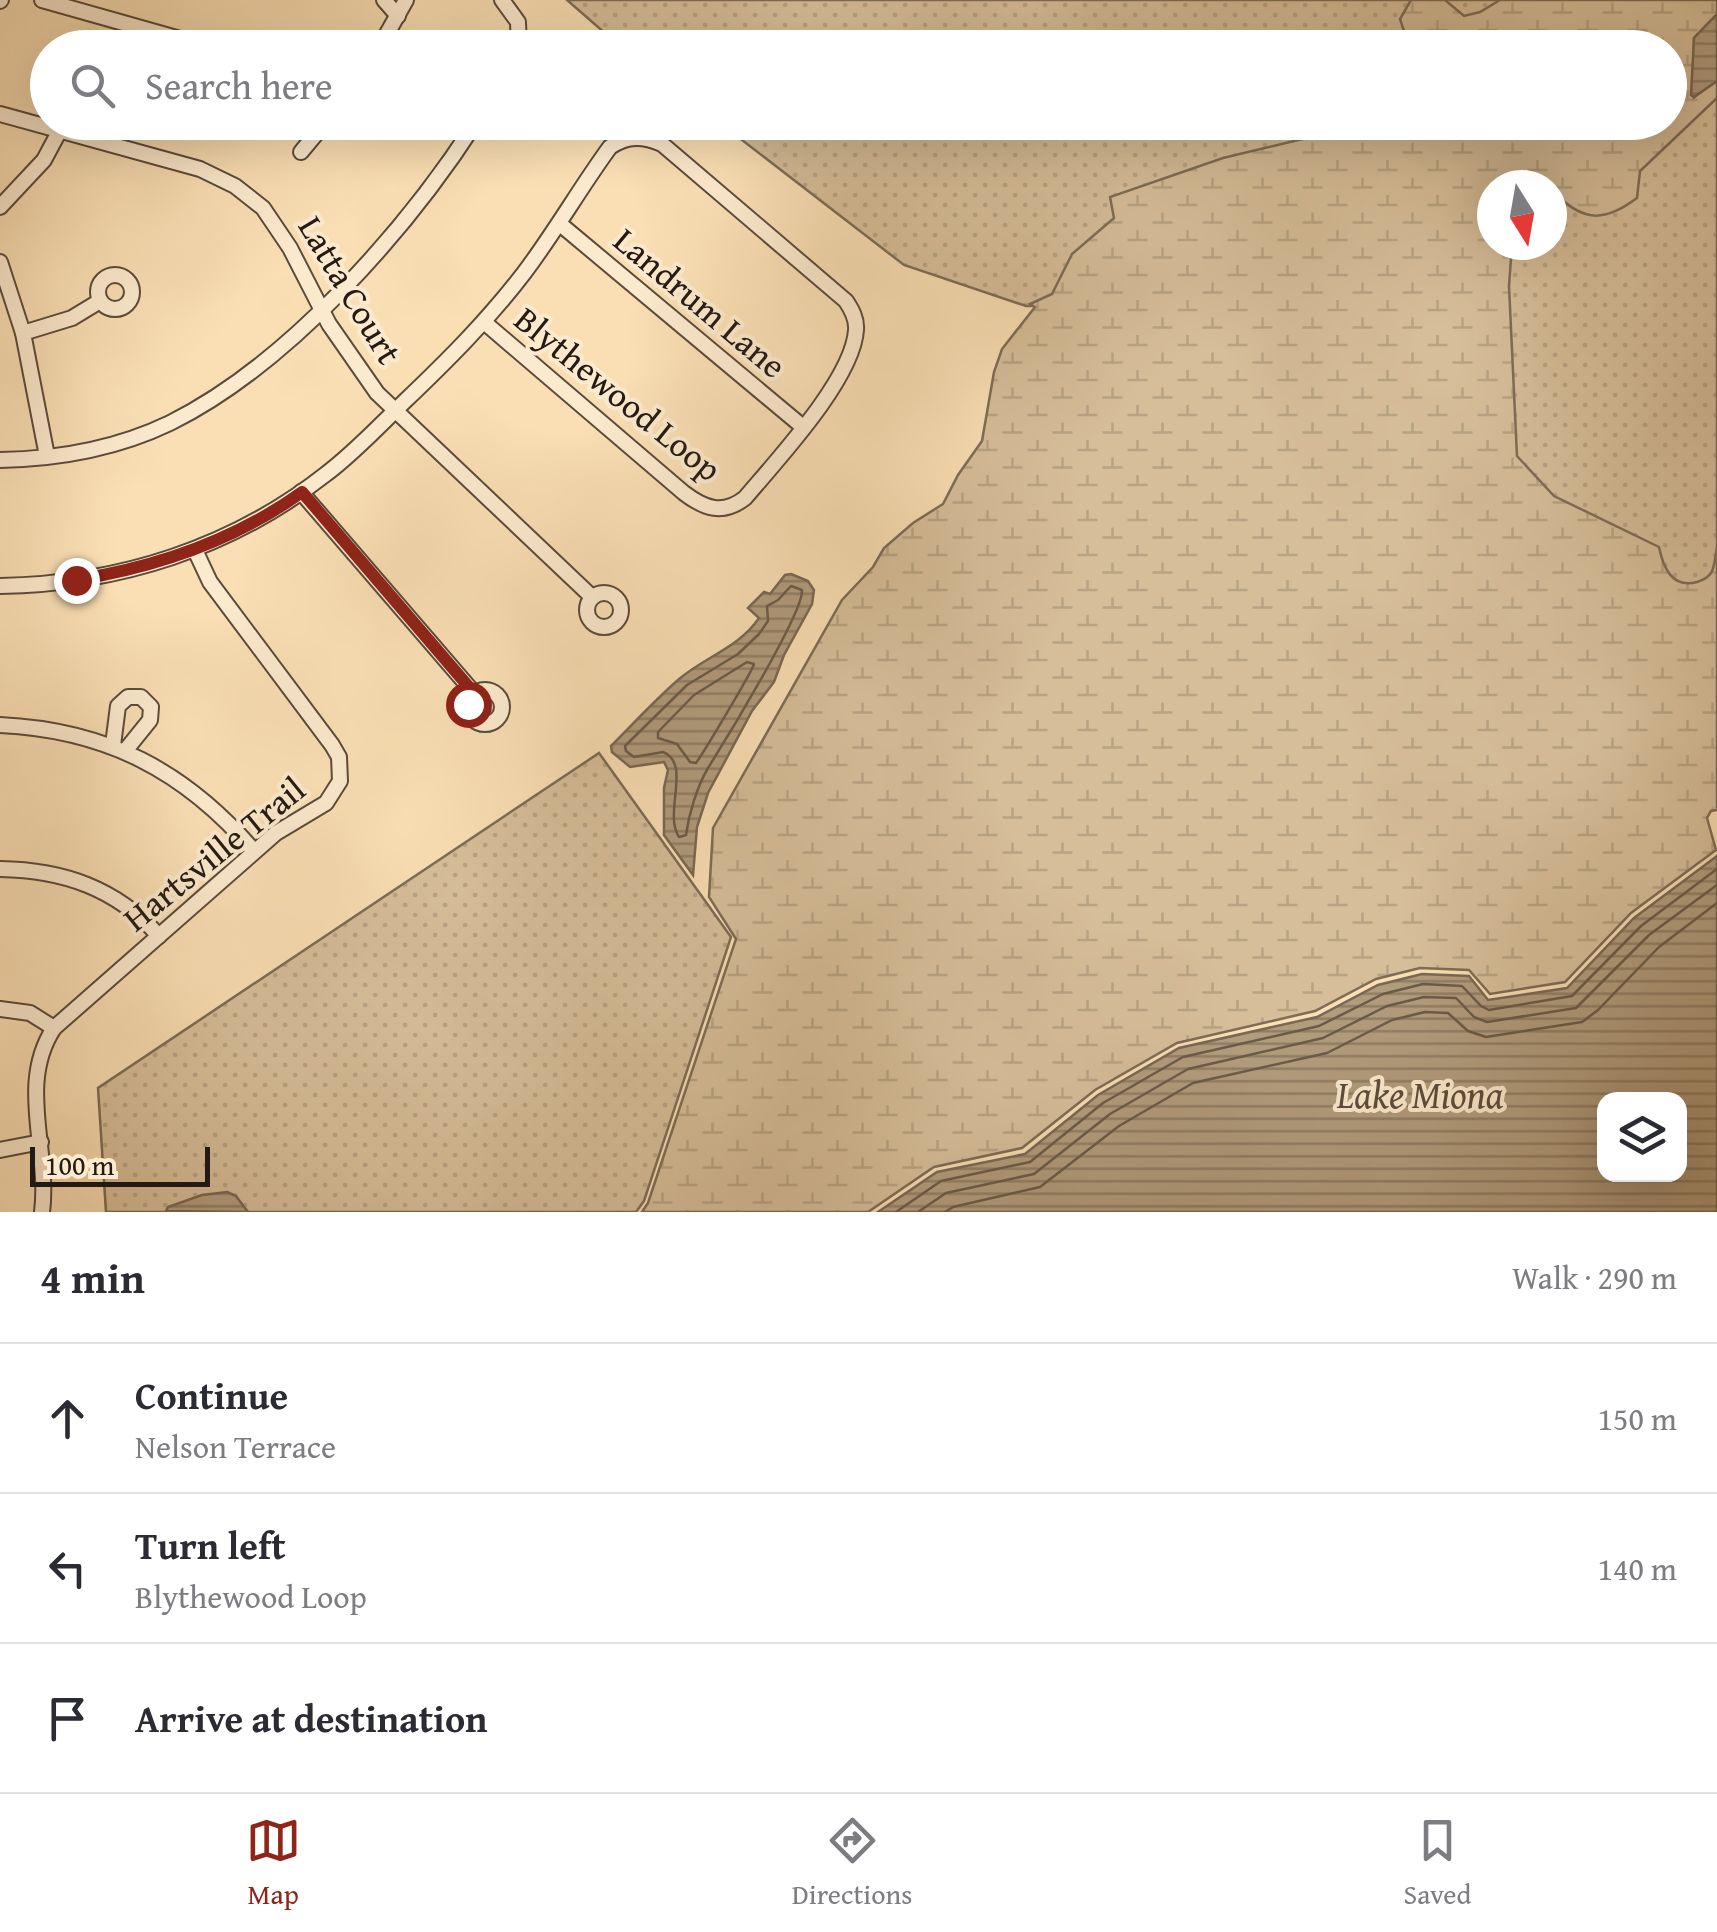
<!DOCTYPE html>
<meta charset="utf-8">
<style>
:root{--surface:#fff;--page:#f7f7f7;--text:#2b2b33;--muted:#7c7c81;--line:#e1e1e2;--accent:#8f2418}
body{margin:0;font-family:"Gentium Book Plus",serif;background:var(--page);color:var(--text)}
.controls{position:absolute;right:30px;bottom:30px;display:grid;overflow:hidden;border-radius:20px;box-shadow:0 10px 40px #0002}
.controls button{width:90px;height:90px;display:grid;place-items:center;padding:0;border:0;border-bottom:2px solid var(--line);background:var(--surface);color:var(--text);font:50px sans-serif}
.compass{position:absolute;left:1477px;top:170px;width:90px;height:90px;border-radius:50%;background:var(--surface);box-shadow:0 10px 40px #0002;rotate:169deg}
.scale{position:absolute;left:30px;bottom:25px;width:180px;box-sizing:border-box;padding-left:10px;border:5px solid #241a13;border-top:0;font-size:28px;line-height:35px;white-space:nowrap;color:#241a13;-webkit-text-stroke:8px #fceace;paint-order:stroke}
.stop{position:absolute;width:30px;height:30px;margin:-22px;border:8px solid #8f2418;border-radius:50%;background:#fff}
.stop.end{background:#8f2418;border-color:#fff;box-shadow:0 2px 10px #0008}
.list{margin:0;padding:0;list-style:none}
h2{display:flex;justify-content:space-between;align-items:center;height:130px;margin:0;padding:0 40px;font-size:42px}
h2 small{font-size:32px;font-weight:400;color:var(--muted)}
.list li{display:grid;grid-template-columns:65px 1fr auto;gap:30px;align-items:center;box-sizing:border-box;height:150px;padding:0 40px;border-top:2px solid var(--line)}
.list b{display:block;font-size:38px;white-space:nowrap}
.list p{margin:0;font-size:32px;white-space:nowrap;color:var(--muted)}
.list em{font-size:32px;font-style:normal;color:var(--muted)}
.icon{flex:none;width:55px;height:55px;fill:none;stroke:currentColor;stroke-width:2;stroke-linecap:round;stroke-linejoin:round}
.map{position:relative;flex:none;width:1717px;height:1212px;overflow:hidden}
.search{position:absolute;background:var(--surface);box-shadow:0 10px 40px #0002;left:30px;right:30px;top:30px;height:110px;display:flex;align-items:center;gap:25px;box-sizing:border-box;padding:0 35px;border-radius:55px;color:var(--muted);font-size:38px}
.sheet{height:580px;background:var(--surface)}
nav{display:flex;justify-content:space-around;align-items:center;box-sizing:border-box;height:140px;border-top:2px solid var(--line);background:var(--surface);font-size:28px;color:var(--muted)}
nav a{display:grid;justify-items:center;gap:5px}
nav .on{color:var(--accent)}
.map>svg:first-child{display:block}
</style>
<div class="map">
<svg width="1717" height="1212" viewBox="0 0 1717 1212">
<defs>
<pattern id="grass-dots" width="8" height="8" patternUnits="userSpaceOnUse" patternTransform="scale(2.5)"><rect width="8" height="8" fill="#d6be99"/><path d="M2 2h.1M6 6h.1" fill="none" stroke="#b8a383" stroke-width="1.8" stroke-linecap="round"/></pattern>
<pattern id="wetland-marsh" width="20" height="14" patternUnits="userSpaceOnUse" patternTransform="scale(2.5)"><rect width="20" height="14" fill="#d6be99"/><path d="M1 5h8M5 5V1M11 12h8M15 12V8" fill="none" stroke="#b8a383"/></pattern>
<pattern id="water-rules" width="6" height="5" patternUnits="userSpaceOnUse" patternTransform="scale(2.5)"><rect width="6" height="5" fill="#b19c7d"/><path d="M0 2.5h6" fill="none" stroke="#907e65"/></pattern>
</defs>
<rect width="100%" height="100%" fill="#fadfb4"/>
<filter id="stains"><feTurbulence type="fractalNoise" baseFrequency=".002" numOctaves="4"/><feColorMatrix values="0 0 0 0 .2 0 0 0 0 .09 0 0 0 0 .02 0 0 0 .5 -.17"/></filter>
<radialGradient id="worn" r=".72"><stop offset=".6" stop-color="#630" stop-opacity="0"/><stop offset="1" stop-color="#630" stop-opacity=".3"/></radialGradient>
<g fill="url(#grass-dots)" stroke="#7d6c56" stroke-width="2.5" fill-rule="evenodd">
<path d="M567 0H1717V592L1530 570 1419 303 1026 306 904 265 720 123 1670 122V48H622ZM1492 185H1552V245H1492Z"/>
<polygon points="599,753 731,937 644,1201 636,1212 106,1212 98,1088"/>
</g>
<path fill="url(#wetland-marsh)" stroke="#7d6c56" stroke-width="2.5" d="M1411 0H1445L1464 16 1480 12 1500 0H1717V14L1694 38V97L1717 81V98L1640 171 1637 198C1606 221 1585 223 1557 195H1552V185H1492V245H1512L1509 286 1517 456 1554 496 1659 547C1663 567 1672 589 1697 582 1702 580 1707 579 1711 573 1715 567 1715 556 1717 548V810L1711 811 1707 818 1716 850 1631 913 1565 982 1490 994 1469 970 1420 968 1376 979 1315 1011 1177 1043 1095 1090 1022 1148 934 1167 868 1212H642L648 1203 736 939 709 897 713 828 842 600 873 567 884 548 913 523 943 504 958 475 982 441 994 372 1002 349 1035 307 1030 304 1052 294 1072 254 1114 218 1110 197 1223 158 1332 132 1345 123 1670 122V48L1409 47 1400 19Z"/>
<g fill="url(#water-rules)" stroke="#796853" stroke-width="2.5" fill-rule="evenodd">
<polygon points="1717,14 1717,81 1694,97 1691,95 1694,38"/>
<path d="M791 574 808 581 814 590 812 604 784 655 774 682 752 711 708 793 697 827 693 875 664 835V788L668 770 664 762 630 767 612 752 611 746C633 724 655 700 678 680 704 657 739 648 759 618L748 608 764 592 770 594 785 575Z"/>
<path d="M1717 856V1212H878L937 1172 1025 1154 1098 1095 1179 1048 1317 1017 1378 985 1422 974 1469 976 1488 1000 1567 988 1634 918ZM1604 1100H1680V1174H1604Z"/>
<polygon points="227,1192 236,1196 248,1212 166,1211 168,1207 202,1195"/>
</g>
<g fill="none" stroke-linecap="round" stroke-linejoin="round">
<g stroke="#6a5b48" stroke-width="2.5">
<path d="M791 586 802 590C804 612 725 741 708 768 697 787 689 813 686 835L679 837C663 813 692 764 663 752L634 757 626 751 625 746 687 685 738 654 759 634 768 621 767 606 778 600Z"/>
<path d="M747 662 754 664C753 670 704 752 696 763L690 762 677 744 658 738V732L694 695Z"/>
<polyline points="896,1212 941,1181 1030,1162 1103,1103 1183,1057 1319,1026 1383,994 1423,984 1462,986 1481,1006 1489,1010 1572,996 1641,926 1717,869"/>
<polyline points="918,1212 946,1193 1034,1174 1110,1114 1188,1069 1323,1038 1387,1006 1424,997 1456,998 1474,1017 1487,1022 1576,1008 1649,935 1717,885"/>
<polyline points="945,1212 953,1207 1040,1187 1119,1126 1193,1083 1327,1053 1392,1020 1425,1012 1448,1013 1468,1031 1486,1037 1582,1022 1598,1010 1659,947 1717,903"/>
</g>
<g stroke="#5a4b3b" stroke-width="18">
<g id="minor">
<polyline points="42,0 212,48"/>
<polyline points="384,0 398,16"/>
<polyline points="502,0 518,22 519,48"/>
<polyline points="0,1 1,0"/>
<polyline points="379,48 406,0"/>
<polyline points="0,114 200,169 235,186 263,208 290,248 329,324 377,393 592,597"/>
<polyline points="301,152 326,122"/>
<polyline points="0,207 44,160 60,130"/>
<polyline points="560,224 803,427"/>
<polyline points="0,262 23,333 47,456"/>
<circle cx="115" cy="292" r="17"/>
<polyline points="23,333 72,318 100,301"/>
<path d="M0 460C57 459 118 448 170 423 287 365 405 232 476 122"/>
<polyline points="301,492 474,693"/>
<path d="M0 586C119 584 232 548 326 474 354 453 379 426 405 401 447 361 488 320 524 273 555 232 580 188 610 147 628 135 643 136 662 144L846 301C852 310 857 319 856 330 853 379 777 460 745 498 723 515 705 509 684 493L484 322"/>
<circle cx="604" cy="610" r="17"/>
<circle cx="485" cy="707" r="17"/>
<path d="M0 725C107 730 185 771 254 851"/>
<polyline points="113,745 118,706 128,697 141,697 151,707 150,720 125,751"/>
<path d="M0 869C63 870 116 888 159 936"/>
<polyline points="0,1009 30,1013 54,1028"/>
<polyline points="0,1150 41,1142"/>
<path d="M42 1212C50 1150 17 1084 54 1028L276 833 326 803 340 781 339 757 332 745 210 582 195 550"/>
</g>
</g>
<use href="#minor" stroke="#fceace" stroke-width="14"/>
</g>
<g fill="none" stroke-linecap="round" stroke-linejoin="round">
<path stroke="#8f2418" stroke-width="12" d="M76 580C157 567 234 541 302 492L474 693 468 704"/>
</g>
<g text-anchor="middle" stroke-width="8" stroke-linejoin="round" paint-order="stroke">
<g font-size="35" fill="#241a13" stroke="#fceace">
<text transform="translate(350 290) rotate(59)" y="12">Latta Court</text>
<text transform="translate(700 303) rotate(40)" y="12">Landrum Lane</text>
<text transform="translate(618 394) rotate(39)" y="12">Blythewood Loop</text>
<text transform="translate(214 854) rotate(-39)" y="12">Hartsville Trail</text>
</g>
<g font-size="38" font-style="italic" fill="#5c4e3d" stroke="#fceace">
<text x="1420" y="1108">Lake Miona</text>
</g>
</g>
<rect width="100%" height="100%" filter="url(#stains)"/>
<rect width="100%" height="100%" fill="url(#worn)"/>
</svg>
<div class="controls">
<button><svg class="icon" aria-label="layers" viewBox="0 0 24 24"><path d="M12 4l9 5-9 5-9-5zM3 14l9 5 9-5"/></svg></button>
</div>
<svg class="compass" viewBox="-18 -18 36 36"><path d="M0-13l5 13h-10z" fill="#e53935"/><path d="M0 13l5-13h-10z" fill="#7c7c81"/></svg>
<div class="scale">100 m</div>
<div class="stop" style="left:468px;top:704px"></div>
<div class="stop end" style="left:76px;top:580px"></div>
<div class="search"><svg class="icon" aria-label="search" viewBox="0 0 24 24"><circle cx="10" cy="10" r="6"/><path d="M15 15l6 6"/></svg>Search here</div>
</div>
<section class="sheet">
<h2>4 min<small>Walk · 290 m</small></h2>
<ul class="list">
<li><svg class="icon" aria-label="ahead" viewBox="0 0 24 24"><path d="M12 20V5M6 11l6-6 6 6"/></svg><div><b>Continue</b><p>Nelson Terrace</p></div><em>150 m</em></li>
<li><svg class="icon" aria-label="left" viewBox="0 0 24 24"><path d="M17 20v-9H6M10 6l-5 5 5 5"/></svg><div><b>Turn left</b><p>Blythewood Loop</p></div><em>140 m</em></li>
<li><svg class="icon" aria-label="arrive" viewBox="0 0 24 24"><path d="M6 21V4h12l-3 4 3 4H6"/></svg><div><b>Arrive at destination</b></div></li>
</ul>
</section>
<nav>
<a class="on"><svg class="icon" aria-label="map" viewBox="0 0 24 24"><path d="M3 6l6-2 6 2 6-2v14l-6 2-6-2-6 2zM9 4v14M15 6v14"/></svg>Map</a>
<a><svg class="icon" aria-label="directions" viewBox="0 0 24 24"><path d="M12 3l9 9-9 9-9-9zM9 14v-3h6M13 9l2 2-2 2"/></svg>Directions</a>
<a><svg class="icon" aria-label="saved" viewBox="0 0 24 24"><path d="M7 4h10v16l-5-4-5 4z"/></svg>Saved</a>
</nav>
